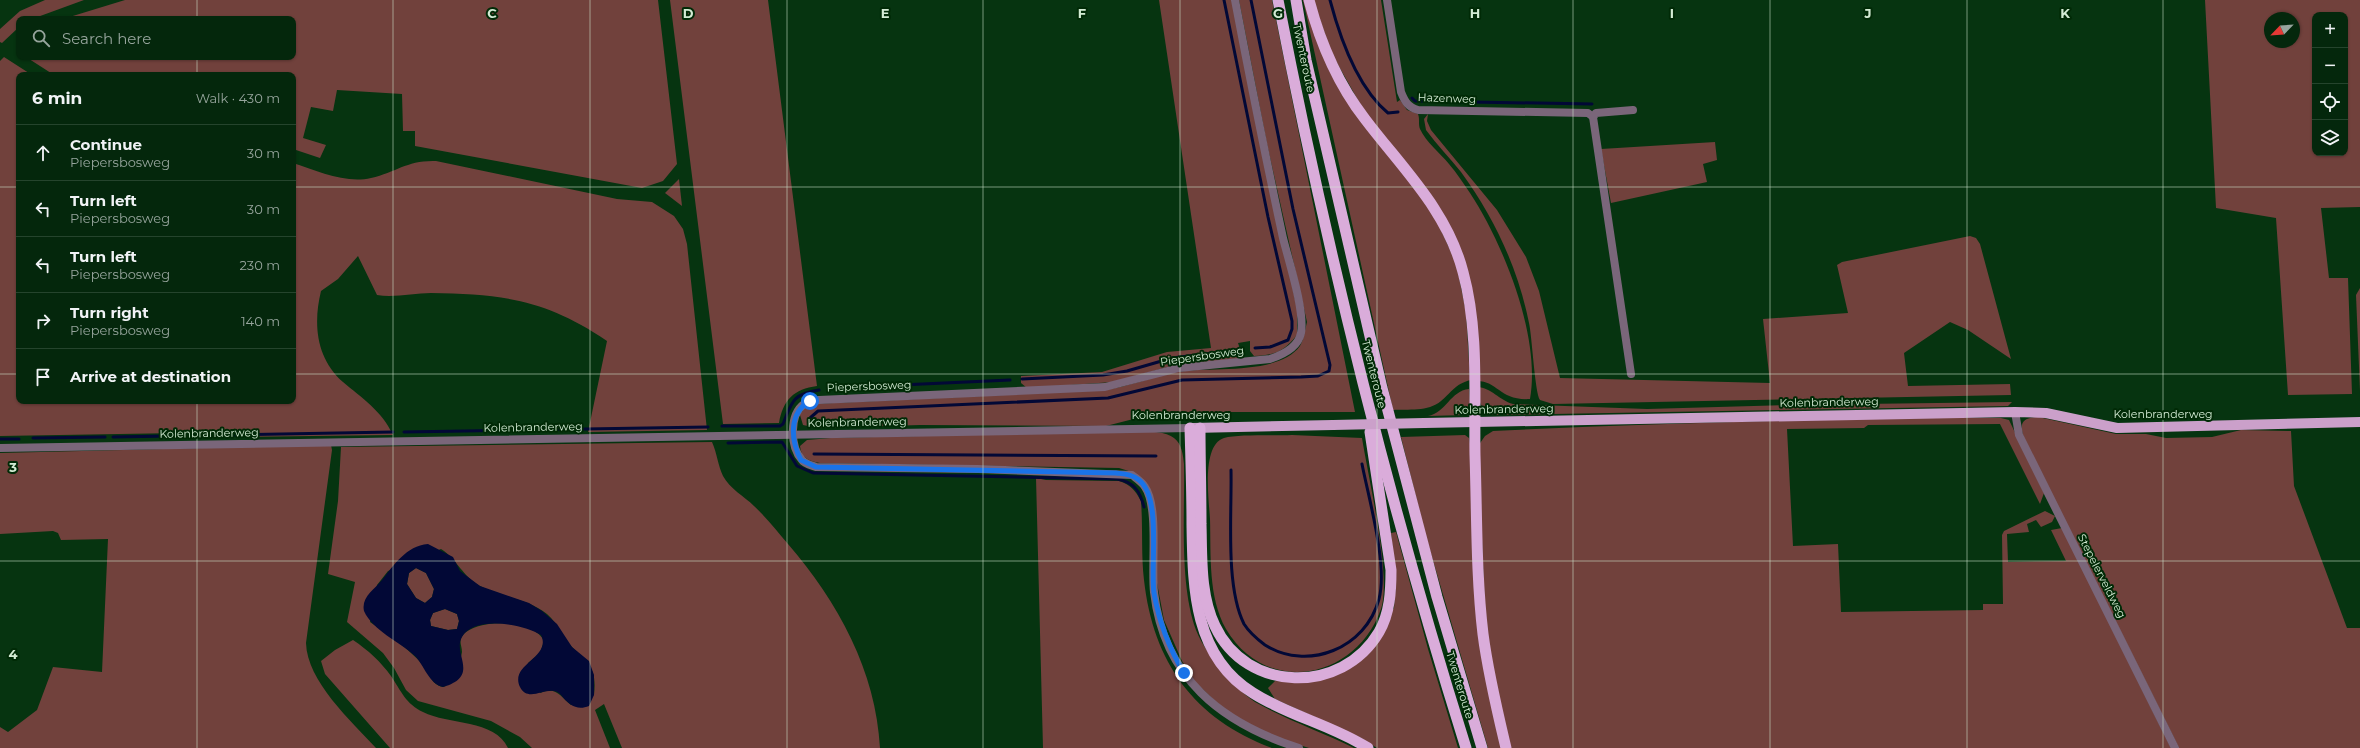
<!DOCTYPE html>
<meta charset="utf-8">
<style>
:root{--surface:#04270c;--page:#12331a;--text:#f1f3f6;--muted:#97a59d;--line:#25442d}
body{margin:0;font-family:Montserrat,sans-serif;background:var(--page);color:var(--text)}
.controls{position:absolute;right:12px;top:12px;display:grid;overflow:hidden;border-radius:8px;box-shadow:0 1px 3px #0004}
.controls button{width:36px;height:36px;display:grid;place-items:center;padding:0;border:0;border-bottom:1px solid var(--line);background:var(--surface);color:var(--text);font:20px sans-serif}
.compass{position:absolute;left:2264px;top:12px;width:36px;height:36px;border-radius:50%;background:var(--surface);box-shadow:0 1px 3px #0004;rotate:245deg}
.stop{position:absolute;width:12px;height:12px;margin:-9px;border:3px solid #1a73e8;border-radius:50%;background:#fff}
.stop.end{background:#1a73e8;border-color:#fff;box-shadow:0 1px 4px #0008}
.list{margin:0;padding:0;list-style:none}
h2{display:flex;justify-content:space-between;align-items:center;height:52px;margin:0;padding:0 16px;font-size:17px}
h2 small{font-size:13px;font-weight:400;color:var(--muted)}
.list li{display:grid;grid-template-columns:26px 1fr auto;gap:12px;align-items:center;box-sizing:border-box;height:56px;padding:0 16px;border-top:1px solid var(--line)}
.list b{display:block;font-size:15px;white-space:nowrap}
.list p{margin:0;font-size:13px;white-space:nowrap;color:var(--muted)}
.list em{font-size:13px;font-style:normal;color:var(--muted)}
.icon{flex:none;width:22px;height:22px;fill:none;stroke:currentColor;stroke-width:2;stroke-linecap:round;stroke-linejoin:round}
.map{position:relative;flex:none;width:2360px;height:748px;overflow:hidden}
.search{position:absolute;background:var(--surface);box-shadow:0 1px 3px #0004;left:16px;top:16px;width:280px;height:44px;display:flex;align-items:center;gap:10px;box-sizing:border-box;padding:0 14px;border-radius:8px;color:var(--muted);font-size:15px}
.panel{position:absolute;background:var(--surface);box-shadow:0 1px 3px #0004;left:16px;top:72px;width:280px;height:332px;border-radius:8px}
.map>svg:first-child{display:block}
</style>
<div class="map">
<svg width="2360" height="748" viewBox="0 0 2360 748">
<rect width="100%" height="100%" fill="#063410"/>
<g fill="#71413c" fill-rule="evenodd">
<polygon points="45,0 84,0 32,19 19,19 19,27 2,43 0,42 0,29 20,11"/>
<polygon points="125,0 658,0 677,164 663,181 642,188 415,146 415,131 403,131 402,94 337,90 333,111 311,107 303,138 326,145 320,158 293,149 293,75 54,75 26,57 293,57 293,19 63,19"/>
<path d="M670 0H768L817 386C794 389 783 400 779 423L723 424Z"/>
<path d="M1159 0H1233L1297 309V335C1283 352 1275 355 1254 356L1250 351V341L1238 343 1242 355 1238 359 1175 365 1113 382 1027 388 1021 383V376L1102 372 1167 352 1211 348Z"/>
<path d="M1239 0H1272L1355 412H1171L1153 414 1106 426 920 425 817 428 803 425 800 415 805 407 813 404 1105 390C1130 386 1152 377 1177 372 1210 366 1278 376 1300 346 1304 339 1305 330 1307 322L1267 144Z"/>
<path d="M1303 0H1307L1322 51 1430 206 1456 263 1466 312 1470 380C1454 385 1453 391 1441 401 1428 412 1408 409 1393 410Z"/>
<path d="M1313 0H1381L1397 102 1400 100 1407 110 1418 114C1420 119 1418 124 1420 129 1426 142 1440 153 1449 164 1457 173 1463 183 1470 193 1504 245 1541 337 1530 399 1500 401 1498 381 1477 381L1462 259 1363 109 1332 54Z"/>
<path d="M2205 0H2360V207L2321 208 2329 278H2348L2352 394 2288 395 2276 218 2216 208ZM2315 15H2345V153H2315ZM2270 18H2294V42H2270Z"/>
<path d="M4 57 32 75H19V401H293V163C317 171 346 184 371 178 397 172 407 160 436 161L617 199 652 202 674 216 683 229 687 244 707 430 588 432 607 341C547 300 503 294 431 293 414 293 394 298 377 295L358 256 338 279 321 291C313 324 316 358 343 382 362 398 382 411 393 435L238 437V432L0 436V61Z"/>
<path d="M1428 114 1427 121 1431 130 1497 210 1526 257 1539 291 1560 378 1770 383 1763 319 1848 313 1837 265 1842 262 1970 236 1976 238 1980 244 2011 359 1968 330 1950 322 1904 353 1908 386 2010 384 2011 395 1553 404 1540 400C1535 394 1532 336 1529 323 1518 268 1494 217 1461 172 1450 158 1437 145 1426 130L1424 119Z"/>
<polygon points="1715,142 1717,160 1703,164 1707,182 1611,203 1601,149"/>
<polygon points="679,179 682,206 665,193"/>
<polygon points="2360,288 2360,391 2356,295"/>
<path d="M1477 387C1492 388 1499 400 1513 404L1647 409 1786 405 2012 402 2008 406 1495 415C1480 411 1479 401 1477 387Z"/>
<path d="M1469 389 1470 405 1466 415 1428 416C1446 413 1450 391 1469 389Z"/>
<path d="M2038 417 2116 434H2146L2166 438 2212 437 2241 430 2291 431 2294 486 2347 628H2360V748H2179L2024 438C2019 423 2022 418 2038 417Z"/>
<path d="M1920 418H2001L2009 420 2044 493 2040 504 2000 424 1868 425 1864 428 1787 429 1793 546 1838 544 1841 612 1983 610V604H2003L2002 535 2004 531 2045 511 2055 516 2052 522 2041 527 2036 520 2027 524 2029 532 2007 534 2008 562 2066 561 2051 530 2062 528 2171 748H1509L1486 634 1478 446 1485 436 1493 431C1635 424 1778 420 1920 418Z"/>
<path d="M1092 432C1111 432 1160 427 1174 438 1182 444 1183 455 1184 464 1185 513 1179 584 1196 630 1202 645 1212 658 1222 671 1231 682 1243 694 1255 702 1287 720 1322 732 1354 748H1309L1274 737 1231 716 1195 682 1182 661 1164 620 1157 583 1154 502 1132 472 1119 468 820 463C809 461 801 458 800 446L807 440 831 438Z"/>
<path d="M1292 435 1362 438C1368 476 1392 577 1381 609 1356 680 1266 697 1226 629 1208 597 1211 555 1210 519 1209 501 1201 445 1224 438 1238 434 1275 436 1292 435Z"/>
<polygon points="1465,435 1469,438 1470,444 1474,568 1502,748 1488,748 1425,533 1401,437"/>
<path d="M712 442C717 453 718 466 723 476 730 489 744 496 754 506 766 517 777 531 788 544 838 602 876 671 880 748H622L604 704 595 710 610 748H532L520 737 491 721 418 701 406 690 394 668 383 653 347 622 355 582 328 574 338 501 341 447ZM441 549C458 560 462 576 480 586 501 598 527 598 547 614 559 624 562 638 573 648 589 665 597 668 594 695L571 705C560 696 556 686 540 693L528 663 540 653 544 641C534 619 477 618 463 635 458 641 462 646 462 652 461 662 451 677 446 686L443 687C431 685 429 672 423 665 408 648 389 635 370 622L377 585 388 571Z"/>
<path d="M331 445 332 450 306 643C307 681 351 721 376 748H0V727L8 732 37 710 53 667 102 672 108 539 61 540 58 533 53 531 0 534V453Z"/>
<path d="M1036 478 1046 480 1119 481C1131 485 1135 490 1141 501 1143 527 1141 554 1144 580 1153 662 1194 719 1272 748H1043Z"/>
<polygon points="1396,532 1428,649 1458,748 1377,748 1361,738 1275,699 1268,688 1275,681 1304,682 1349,668 1394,608 1396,582 1391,533"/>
<polygon points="416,568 426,573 434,589 432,597 425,603 416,598 407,584 409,573"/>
<polygon points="445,609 457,614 459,621 457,629 448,630 431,626 430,620 433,613"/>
<path d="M353 640C368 650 381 662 391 676 401 691 406 704 423 712 448 725 495 719 508 748H390L325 674 321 661 335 650Z"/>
</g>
<path fill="#020836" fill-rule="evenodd" d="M428 544 453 557 460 571 480 586 529 603 542 611 557 624 572 647 589 661 594 675V695L589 706C577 711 569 705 561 695 550 682 529 705 520 687 509 664 552 658 541 635 524 624 474 615 462 637 452 654 481 676 443 687 429 684 424 665 415 656 399 641 373 631 364 611 361 597 374 590 382 580 394 565 406 546 428 544ZM416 568 426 573 434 589 432 597 425 603 416 598 407 584 409 573ZM445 609 457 614 459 621 457 629 448 630 431 626 430 620 433 613Z"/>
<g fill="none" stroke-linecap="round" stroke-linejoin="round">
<g stroke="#020836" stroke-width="3">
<polyline points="1224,0 1268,217 1292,321 1292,329 1288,340 1270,347 1255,348"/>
<path d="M1330 0C1340 38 1357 87 1388 113L1398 112"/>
<polyline points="1412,98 1415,101 1592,104"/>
<polyline points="1022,379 1103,375 1127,371 1172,358 1237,350"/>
<polyline points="835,388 1010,380"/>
<polyline points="810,418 818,411 1108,398 1182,380 1301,377 1318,376 1329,371 1330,365 1293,209 1251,0"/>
<path d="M722 426H780L783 424C792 402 792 394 819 390"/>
<polyline points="404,432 708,427"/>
<polyline points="113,437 393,432"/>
<polyline points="33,438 105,437"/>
<polyline points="0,439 19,439"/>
<path d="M728 443 782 442 797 466 813 473 1117 479C1134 482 1140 491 1144 507"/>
<polyline points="814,454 1156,456"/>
<path d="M1231 470C1232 514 1225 586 1244 624 1249 632 1257 639 1265 645 1308 672 1366 648 1379 599 1388 565 1369 500 1362 464"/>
</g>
<g stroke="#7a667a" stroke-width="8">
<path d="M1235 0C1250 79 1266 159 1283 238 1289 262 1305 311 1301 333 1298 348 1282 355 1270 359L1179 368 1105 387 819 400C814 401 809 401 804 404 789 415 790 447 802 460 805 464 811 465 816 467L978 469 1132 475C1137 479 1142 482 1145 487 1159 507 1151 566 1154 592 1164 678 1221 723 1299 748"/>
<path d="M1387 0 1401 92C1405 102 1408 107 1418 110L1588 113 1593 117"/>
<polyline points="1631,374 1593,117 1596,113 1633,110"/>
<polyline points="2015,412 2019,435 2175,748"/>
<polyline points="0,448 1190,428"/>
</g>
<g stroke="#cba0ca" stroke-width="10">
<polyline points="1424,423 2015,412 2046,413 2117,428 2360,422"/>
<polyline points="1192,428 1333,425"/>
</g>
<g stroke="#daacda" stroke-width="11">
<path d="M1278 0C1327 253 1389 503 1466 748"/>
<polyline points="1296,0 1306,60 1382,388 1437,597 1482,748"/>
<path d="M1309 0C1320 42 1338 84 1365 119 1402 168 1447 210 1463 272 1479 330 1474 395 1475 455 1477 515 1476 575 1483 634 1488 673 1497 710 1506 748"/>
<path d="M1190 428C1191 460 1192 493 1192 525 1193 587 1193 656 1253 693 1289 716 1332 725 1368 748"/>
<path d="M1200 428C1200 460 1201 492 1201 524 1202 558 1200 595 1215 626 1246 693 1342 695 1379 632 1390 613 1391 591 1391 570L1370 432"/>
</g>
<polyline stroke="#cba0ca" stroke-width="10" points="1333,425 1424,423"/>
</g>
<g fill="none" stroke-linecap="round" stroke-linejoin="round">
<path stroke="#1a73e8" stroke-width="5" d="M810 401C788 413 791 441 801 460L816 467 1116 473C1124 474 1132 474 1139 480 1162 498 1150 565 1154 593 1159 622 1169 648 1184 673"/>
</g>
<path fill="none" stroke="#d3ebd4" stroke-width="1" stroke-opacity="0.55" d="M197 0V19M393 0V748M590 0V748M787 0V748M983 0V748M1180 0V748M1377 0V748M1573 0V748M1770 0V748M1967 0V748M2163 0V748M197 57V75M0 187H19M293 187H2360M0 374H19M293 374H2360M197 401V748M0 561H2360"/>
<g text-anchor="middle" stroke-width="4" stroke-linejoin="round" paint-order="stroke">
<g font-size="11" fill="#d3ebd4" stroke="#002a06">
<text transform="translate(1304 58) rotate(78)" y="4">Twenteroute</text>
<text transform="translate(1447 98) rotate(2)" y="4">Hazenweg</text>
<text transform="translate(1202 356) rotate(-8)" y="4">Piepersbosweg</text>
<text transform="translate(1374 374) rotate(76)" y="4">Twenteroute</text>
<text transform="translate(869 386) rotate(-2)" y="4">Piepersbosweg</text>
<text transform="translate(1829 402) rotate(-1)" y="4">Kolenbranderweg</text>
<text transform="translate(1504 409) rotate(-1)" y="4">Kolenbranderweg</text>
<text x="2163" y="418">Kolenbranderweg</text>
<text x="1181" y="419">Kolenbranderweg</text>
<text transform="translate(857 422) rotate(-1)" y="4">Kolenbranderweg</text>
<text transform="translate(533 427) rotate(-1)" y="4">Kolenbranderweg</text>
<text transform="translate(209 433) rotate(-1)" y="4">Kolenbranderweg</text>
<text transform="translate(2102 576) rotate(63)" y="4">Stepelerveldweg</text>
<text transform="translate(1460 685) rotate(73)" y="4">Twenteroute</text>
</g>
</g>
<g font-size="13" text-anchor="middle" font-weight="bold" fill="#d3ebd4" stroke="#002a06" stroke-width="4" stroke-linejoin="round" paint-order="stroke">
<text x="492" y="18">C</text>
<text x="688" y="18">D</text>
<text x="885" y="18">E</text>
<text x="1082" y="18">F</text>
<text x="1278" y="18">G</text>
<text x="1475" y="18">H</text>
<text x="1672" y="18">I</text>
<text x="1868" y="18">J</text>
<text x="2065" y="18">K</text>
<text x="13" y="472">3</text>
<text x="13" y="659">4</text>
</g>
</svg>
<div class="controls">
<button>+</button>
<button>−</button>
<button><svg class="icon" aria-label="locate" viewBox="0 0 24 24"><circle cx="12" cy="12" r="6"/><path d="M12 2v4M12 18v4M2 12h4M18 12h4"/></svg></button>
<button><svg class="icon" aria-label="layers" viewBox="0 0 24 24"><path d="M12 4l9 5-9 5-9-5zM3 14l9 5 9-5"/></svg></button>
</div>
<svg class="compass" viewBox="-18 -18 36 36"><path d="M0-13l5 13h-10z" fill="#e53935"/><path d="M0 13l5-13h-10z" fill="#97a59d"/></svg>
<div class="stop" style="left:810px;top:401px"></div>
<div class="stop end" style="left:1184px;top:673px"></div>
<div class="search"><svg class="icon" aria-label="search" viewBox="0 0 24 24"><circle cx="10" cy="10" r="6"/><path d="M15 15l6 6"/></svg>Search here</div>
<section class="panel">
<h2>6 min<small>Walk · 430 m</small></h2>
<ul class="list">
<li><svg class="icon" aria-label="ahead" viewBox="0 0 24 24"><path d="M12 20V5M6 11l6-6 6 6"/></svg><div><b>Continue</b><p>Piepersbosweg</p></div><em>30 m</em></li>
<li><svg class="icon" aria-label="left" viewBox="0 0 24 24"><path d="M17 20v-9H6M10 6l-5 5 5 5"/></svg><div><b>Turn left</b><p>Piepersbosweg</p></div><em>30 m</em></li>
<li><svg class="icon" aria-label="left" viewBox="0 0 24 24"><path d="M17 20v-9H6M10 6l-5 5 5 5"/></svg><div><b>Turn left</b><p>Piepersbosweg</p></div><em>230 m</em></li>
<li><svg class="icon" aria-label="right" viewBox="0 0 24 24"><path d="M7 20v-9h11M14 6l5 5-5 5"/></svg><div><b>Turn right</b><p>Piepersbosweg</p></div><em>140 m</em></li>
<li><svg class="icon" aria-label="arrive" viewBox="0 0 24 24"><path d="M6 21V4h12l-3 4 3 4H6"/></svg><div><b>Arrive at destination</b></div></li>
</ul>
</section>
</div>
